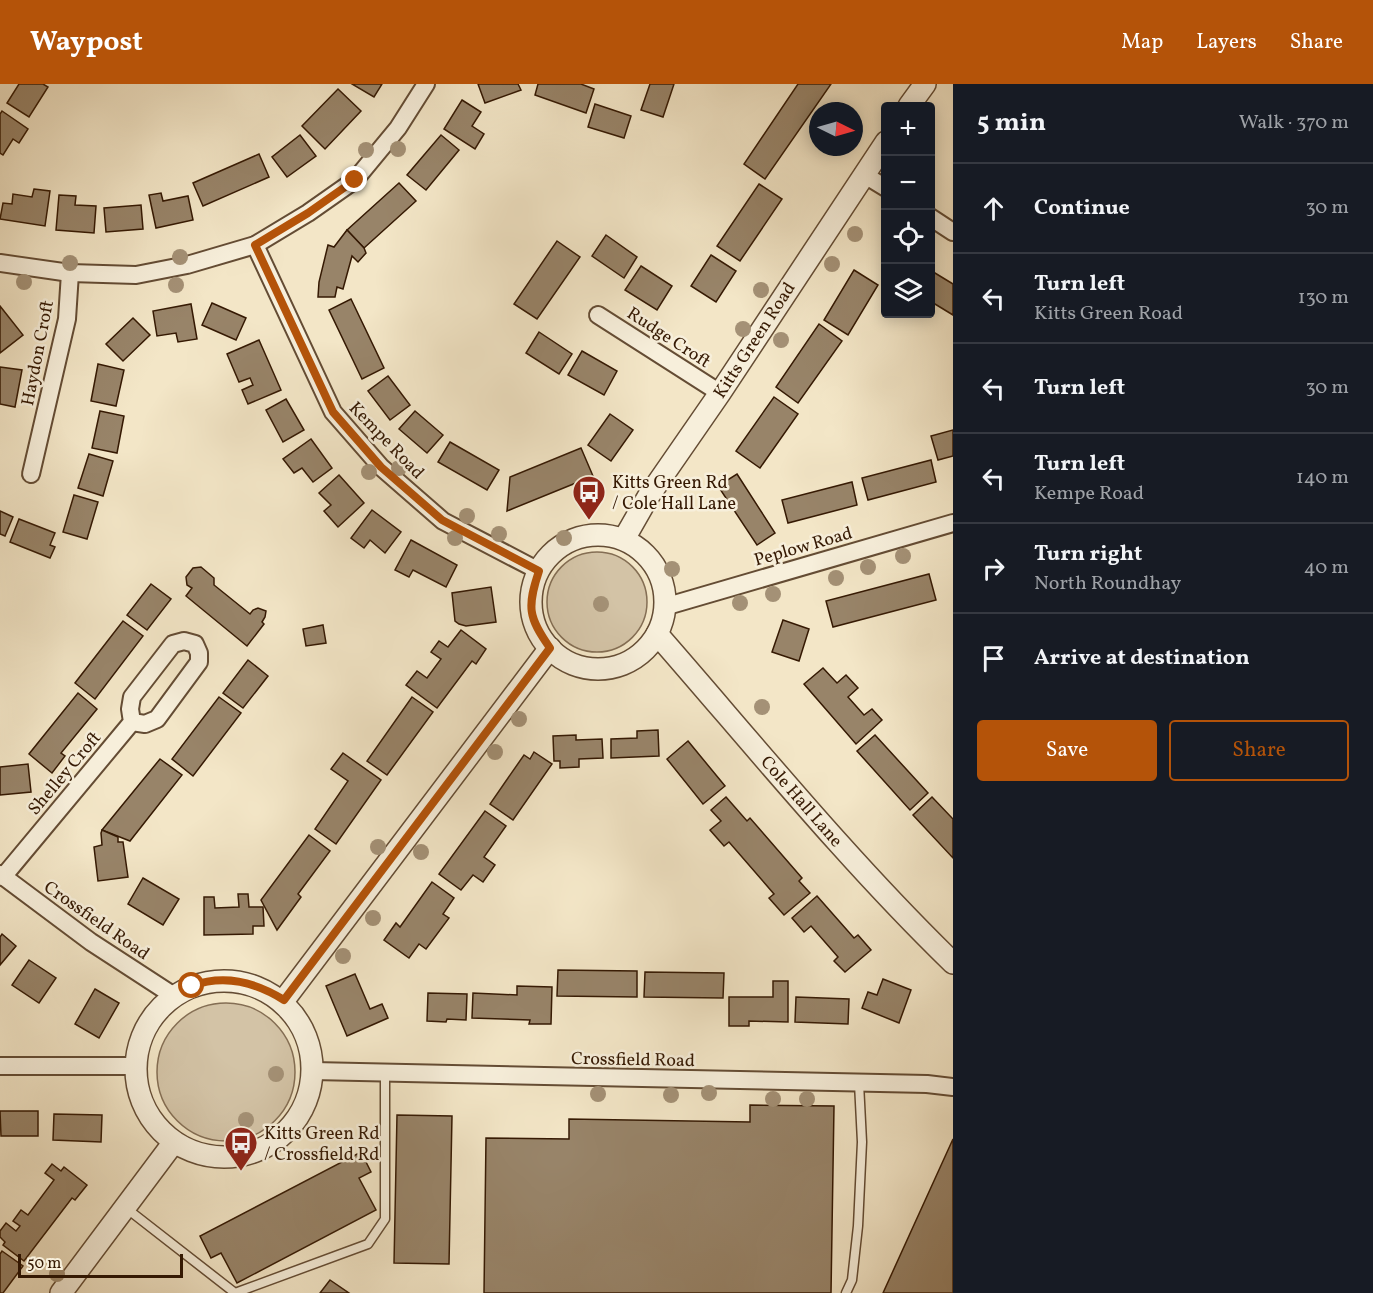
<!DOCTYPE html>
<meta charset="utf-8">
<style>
:root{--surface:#171b24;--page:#20242c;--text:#f1f3f6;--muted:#9ea1a6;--line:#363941;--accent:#b45309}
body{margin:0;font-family:Vollkorn,serif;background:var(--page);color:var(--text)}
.controls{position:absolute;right:18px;top:18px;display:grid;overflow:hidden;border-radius:6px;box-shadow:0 3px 15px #0003}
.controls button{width:54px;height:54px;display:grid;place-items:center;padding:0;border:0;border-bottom:2px solid var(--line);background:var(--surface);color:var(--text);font:30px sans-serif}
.compass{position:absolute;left:809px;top:18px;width:54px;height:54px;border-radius:50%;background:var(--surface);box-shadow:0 3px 15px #0003;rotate:95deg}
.scale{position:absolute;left:18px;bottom:15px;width:165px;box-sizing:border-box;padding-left:6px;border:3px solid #351903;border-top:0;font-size:16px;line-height:21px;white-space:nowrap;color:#351903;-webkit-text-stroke:4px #f7efdb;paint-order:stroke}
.stop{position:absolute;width:18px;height:18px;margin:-14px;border:4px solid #b45309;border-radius:50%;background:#fff}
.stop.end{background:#b45309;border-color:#fff;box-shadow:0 2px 6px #0008}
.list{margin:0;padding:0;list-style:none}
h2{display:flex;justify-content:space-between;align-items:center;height:78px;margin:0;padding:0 24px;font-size:26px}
h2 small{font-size:20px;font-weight:400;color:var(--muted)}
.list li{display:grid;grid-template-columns:39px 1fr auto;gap:18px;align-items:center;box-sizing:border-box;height:90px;padding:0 24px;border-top:2px solid var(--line)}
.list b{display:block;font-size:22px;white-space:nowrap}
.list p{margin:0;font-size:20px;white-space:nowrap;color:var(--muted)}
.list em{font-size:20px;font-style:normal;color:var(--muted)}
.actions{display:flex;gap:12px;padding:18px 24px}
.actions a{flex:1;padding:14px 0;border:2px solid var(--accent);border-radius:6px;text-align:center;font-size:21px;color:var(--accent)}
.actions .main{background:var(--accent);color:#fff}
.icon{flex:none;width:33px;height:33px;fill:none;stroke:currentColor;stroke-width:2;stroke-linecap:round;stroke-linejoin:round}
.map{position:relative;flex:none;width:953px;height:1209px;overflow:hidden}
header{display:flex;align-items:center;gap:36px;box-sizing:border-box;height:84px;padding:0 30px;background:var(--accent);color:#fff}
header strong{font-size:28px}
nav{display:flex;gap:33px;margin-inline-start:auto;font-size:21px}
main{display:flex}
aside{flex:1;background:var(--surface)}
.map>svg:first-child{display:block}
</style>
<header>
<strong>Waypost</strong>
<nav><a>Map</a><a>Layers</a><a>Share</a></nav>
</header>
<main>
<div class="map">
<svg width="953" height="1209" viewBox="0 0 953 1209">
<rect width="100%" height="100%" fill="#f3e6c7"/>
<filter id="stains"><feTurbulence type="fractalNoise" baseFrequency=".00333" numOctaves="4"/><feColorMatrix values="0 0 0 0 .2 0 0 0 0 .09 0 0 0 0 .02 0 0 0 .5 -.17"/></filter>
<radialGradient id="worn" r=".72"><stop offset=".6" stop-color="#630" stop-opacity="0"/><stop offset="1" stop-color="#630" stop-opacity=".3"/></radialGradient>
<g fill="#d3c3a6" stroke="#846e54" stroke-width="1.5">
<circle cx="597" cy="518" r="50"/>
<circle cx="226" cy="988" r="69"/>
</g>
<g fill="#988469" stroke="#351903" stroke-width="1.5">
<polygon points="19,0 43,0 48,3 29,33 7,19"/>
<polygon points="352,0 382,0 374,13"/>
<polygon points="478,0 518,0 521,6 485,19"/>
<polygon points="538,0 581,0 594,5 586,29 535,11"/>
<polygon points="650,0 674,0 663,33 641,26"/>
<polygon points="798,0 831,0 765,95 744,80"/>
<polygon points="338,5 361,27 325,65 302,42"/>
<polygon points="462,16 481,28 472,42 484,50 475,65 444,45"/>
<polygon points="595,20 631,32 624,54 588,43"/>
<polygon points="2,27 28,45 19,59 13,55 3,71 0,69 0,30"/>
<polygon points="300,51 316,72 287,93 272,73"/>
<polygon points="441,51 459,66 426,106 407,91"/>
<polygon points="259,70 269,93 203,122 193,99"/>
<polygon points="399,99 416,117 364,164 347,146"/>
<polygon points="759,100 782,115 740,177 717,162"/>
<polygon points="34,105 50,107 45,142 0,135 3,119 12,120 13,110 32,113"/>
<polygon points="161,109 163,117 188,112 193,136 156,144 149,111"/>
<polygon points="59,111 76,112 75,121 96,122 94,149 56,146"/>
<polygon points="141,121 143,145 106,148 104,124"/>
<polygon points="347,146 364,164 366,169 358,178 352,172 343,205 337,203 335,213 318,213 319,198 328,161 334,163"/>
<polygon points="606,151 637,173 624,194 592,172"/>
<polygon points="557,157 580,173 537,235 514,220"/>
<polygon points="711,171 736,187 716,218 691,202"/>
<polygon points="641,182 672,202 657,226 625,206"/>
<polygon points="854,186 878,201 848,251 824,236"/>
<polygon points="930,186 953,200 953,231 930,217"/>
<polygon points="351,215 384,284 362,295 329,226"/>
<polygon points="212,219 246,234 236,256 202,241"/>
<polygon points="191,220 197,255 178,258 176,249 157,252 153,227"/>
<polygon points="0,222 23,251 0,269"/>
<polygon points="133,234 150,251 123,277 106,260"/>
<polygon points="819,240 842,257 798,319 776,303"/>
<polygon points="539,248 572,270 559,290 526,269"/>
<polygon points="259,256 281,306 248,320 242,306 253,301 250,294 239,298 227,270"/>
<polygon points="582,267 617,287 604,311 568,291"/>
<polygon points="98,280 124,286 116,322 91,317"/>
<polygon points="0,283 22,286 15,323 0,320"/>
<polygon points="388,292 410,321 390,336 368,307"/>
<polygon points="774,313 798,330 760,384 736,367"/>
<polygon points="286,315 304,346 283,358 266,326"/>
<polygon points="100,327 124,332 117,369 92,364"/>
<polygon points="415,327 443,351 427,369 399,345"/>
<polygon points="610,330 633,346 611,377 588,361"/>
<polygon points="953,346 953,372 938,376 931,352"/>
<polygon points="311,355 332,384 313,398 302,384 294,389 283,375"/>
<polygon points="450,358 499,386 487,406 438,378"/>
<polygon points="581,364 593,392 507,427 510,393"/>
<polygon points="89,370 113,377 103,412 78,404"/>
<polygon points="931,376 936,398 868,416 862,394"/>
<polygon points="737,390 775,449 757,461 718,402"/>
<polygon points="339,391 364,419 338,443 324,427 331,421 319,409"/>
<polygon points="852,398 857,421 788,439 782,416"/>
<polygon points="74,411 98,418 87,455 63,448"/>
<polygon points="372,426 401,448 385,469 370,456 364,464 351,454"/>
<polygon points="0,427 13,433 5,452 0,450"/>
<polygon points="19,435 55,449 50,461 55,463 50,474 10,458"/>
<polygon points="411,456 457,481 446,503 413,486 409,493 395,486"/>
<polygon points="201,483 214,494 214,501 250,530 253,526 258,524 266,527 265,533 262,538 264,540 247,562 186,512 192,504 187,501 186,493 193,484"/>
<polygon points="929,490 936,516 833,543 826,517"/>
<polygon points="151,500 171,515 147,546 127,531"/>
<polygon points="491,503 496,538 466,542 459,540 455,537 452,509"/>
<polygon points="783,536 809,545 799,577 772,568"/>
<polygon points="123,537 143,552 95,615 75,599"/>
<polygon points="323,541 326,559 306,562 303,545"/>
<polygon points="461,546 486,565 476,580 472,577 437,624 406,601 417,587 427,594 441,575 431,568 439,557 448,563"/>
<polygon points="248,576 268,592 243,624 223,609"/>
<polygon points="823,584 837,599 846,591 858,604 848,613 864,631 872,625 882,636 856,660 804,600"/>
<polygon points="78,609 97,625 61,669 65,672 52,689 29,670"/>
<polygon points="219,613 241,629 193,692 172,675"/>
<polygon points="412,613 433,628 387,691 367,677"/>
<polygon points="658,646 659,672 611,674 611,655 637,654 637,647"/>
<polygon points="576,651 576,656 602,655 603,674 579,675 579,683 560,684 560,677 554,677 553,652"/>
<polygon points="875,651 928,709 910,726 857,667"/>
<polygon points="688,657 725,702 703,720 667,675"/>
<polygon points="534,668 552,680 513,736 490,720 524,671 530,675"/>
<polygon points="343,669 381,696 336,760 315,745 348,697 331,685"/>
<polygon points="160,675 182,691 130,757 102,746"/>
<polygon points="28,680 31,708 0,711 0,683"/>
<polygon points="726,713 747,737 750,734 802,794 799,797 810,809 784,831 769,814 774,810 729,758 724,762 710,746 721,737 711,726"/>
<polygon points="932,713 953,735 953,774 913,731"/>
<polygon points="485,727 506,742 484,773 495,781 483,798 473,791 461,806 439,790"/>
<polygon points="102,746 118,753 118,758 123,758 128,793 98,797 94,763 102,761 101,749"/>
<polygon points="309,751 330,767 298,810 301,813 277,846 261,816"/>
<polygon points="143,794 179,815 163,841 128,820"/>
<polygon points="432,798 454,814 443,830 449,834 426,865 419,860 409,874 384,856 396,839 400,843"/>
<polygon points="238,810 248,810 249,823 263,823 264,842 253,842 253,850 204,851 204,813 214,813 215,824 239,823"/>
<polygon points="817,812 854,854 858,851 871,866 845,888 834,877 838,873 811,842 804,848 792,834"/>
<polygon points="2,850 16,862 0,881 0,853"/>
<polygon points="29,876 56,894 39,919 12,901"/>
<polygon points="558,886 637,887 637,913 557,912"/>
<polygon points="645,888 724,889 723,914 644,913"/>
<polygon points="355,890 370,925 382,920 388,934 347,952 326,902"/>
<polygon points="883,895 911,906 899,939 862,924 868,908 877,911"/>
<polygon points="773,897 788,897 788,938 749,937 749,942 729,942 729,913 773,913"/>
<polygon points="517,902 552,903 551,940 529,940 530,936 472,934 473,909 517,911"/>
<polygon points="95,905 119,919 99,954 75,940"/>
<polygon points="428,909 467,910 466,936 447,935 446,938 427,937"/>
<polygon points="796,913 849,915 848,940 795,938"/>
<polygon points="750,1021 834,1022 831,1209 484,1209 486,1054 569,1055 569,1035 750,1038"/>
<polygon points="0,1027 38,1027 38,1052 1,1052"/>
<polygon points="54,1030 102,1031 101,1058 53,1056"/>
<polygon points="397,1031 452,1032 449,1180 394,1179"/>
<polygon points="953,1055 953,1209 883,1209"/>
<polygon points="361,1068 371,1088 359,1094 376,1126 237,1199 221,1169 211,1174 200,1152"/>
<polygon points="52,1080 61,1087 64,1083 87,1101 75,1116 72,1114 24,1177 3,1161 5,1158 0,1153 0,1147 6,1139 16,1147 20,1142 13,1137 21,1126 28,1131 54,1096 45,1089"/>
<polygon points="2,1167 23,1182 3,1209 0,1209 0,1170"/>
<polygon points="330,1196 349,1209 320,1209"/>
</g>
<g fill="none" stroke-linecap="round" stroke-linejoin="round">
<g stroke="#644c34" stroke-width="11">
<g id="service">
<polyline points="126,1124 235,1209 368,1160 385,1135 385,989"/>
<polyline points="846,1209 852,1196 858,1142 862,1058 859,999"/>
</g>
</g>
<g stroke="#644c34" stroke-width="20">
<g id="minor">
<polyline points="863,90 886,104"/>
<polyline points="930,133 953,148"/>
<polyline points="255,161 333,328 381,383 443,437 539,487"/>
<polyline points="0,179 70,189 136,191 187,181 255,161 308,129 355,96 398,44 426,0"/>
<polyline points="598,231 720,309"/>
<polyline points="31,390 67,235 70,189"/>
<polyline points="664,523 953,439"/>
<polyline points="0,790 91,858 174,912"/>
<polyline points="3,793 132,638 130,625 132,613 173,560 184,557 195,560 199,569 199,578 157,635 145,640 132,638"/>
<polyline points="0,982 136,982"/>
<polyline points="313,987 927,1000 953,1003"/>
</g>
</g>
<g stroke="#644c34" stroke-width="24">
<g id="tertiary">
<polyline points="909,22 925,0"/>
<circle cx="598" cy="518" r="67"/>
<polyline points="624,455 648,413 720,309 886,58"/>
<path d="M657 550C754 661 847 776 953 879"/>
<circle cx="224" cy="985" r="88"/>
<polyline points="284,916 550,564"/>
<polyline points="61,1209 174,1058"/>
</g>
</g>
<use href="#service" stroke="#f7efdb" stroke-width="8"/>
<use href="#minor" stroke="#f7efdb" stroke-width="16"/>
<use href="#tertiary" stroke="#f7efdb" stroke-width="21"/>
</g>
<g fill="#a49176">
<circle cx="398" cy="65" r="8"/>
<circle cx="366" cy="66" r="8"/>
<circle cx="855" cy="150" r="8"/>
<circle cx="180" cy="173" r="8"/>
<circle cx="70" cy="179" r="8"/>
<circle cx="832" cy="180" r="8"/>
<circle cx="24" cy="198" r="8"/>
<circle cx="176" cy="201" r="8"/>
<circle cx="761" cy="206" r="8"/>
<circle cx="743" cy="245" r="8"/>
<circle cx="781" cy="256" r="8"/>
<circle cx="399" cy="384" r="8"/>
<circle cx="369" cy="388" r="8"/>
<circle cx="467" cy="432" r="8"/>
<circle cx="499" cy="450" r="8"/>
<circle cx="455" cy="454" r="8"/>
<circle cx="564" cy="454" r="8"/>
<circle cx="903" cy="472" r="8"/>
<circle cx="868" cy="483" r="8"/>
<circle cx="672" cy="485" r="8"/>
<circle cx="836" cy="494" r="8"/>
<circle cx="773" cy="510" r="8"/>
<circle cx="740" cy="519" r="8"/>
<circle cx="601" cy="520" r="8"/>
<circle cx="762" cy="623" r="8"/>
<circle cx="519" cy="635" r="8"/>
<circle cx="495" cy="668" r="8"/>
<circle cx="378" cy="763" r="8"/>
<circle cx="421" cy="768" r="8"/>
<circle cx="373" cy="834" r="8"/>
<circle cx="343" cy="872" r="8"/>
<circle cx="276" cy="990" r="8"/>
<circle cx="709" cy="1009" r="8"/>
<circle cx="598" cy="1010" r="8"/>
<circle cx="671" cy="1011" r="8"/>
<circle cx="773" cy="1015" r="8"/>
<circle cx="807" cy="1015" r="8"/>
<circle cx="246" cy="1036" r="8"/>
<circle cx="57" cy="1190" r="8"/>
</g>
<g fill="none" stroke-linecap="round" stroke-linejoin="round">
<path stroke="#b45309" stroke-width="8" d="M192 902C224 890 255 898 284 916L550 564C528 533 527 523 539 487L442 436 381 383 333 328 255 161 308 129 355 96"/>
</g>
<defs>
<g id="bus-pin" transform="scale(1.725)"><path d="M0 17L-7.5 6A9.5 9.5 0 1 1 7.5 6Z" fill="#8f2418" stroke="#f7efdb"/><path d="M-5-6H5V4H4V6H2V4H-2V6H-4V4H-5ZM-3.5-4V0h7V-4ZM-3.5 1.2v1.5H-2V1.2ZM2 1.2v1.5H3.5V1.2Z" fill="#fff"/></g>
</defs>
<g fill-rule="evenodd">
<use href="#bus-pin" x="589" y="408"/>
<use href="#bus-pin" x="241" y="1059"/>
</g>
<g text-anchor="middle" stroke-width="5" stroke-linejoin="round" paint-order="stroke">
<g font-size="18" fill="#351903" stroke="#f7efdb">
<text transform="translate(669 253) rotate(33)" y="6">Rudge Croft</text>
<text transform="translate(754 256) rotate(-57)" y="6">Kitts Green Road</text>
<text transform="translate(37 269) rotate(-79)" y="6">Haydon Croft</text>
<text transform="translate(387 356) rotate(46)" y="6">Kempe Road</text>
<text transform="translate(803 462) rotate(-16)" y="6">Peplow Road</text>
<text transform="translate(64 689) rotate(-50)" y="6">Shelley Croft</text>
<text transform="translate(802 717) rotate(49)" y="6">Cole Hall Lane</text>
<text transform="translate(97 836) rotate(35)" y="6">Crossfield Road</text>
<text transform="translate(633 975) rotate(1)" y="6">Crossfield Road</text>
</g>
<g font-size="18" fill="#351903" stroke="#f7efdb" text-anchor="start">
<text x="612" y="404">Kitts Green Rd<tspan x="612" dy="21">/ Cole Hall Lane</tspan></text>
<text x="264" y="1055">Kitts Green Rd<tspan x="264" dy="21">/ Crossfield Rd</tspan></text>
</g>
</g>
<rect width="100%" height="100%" filter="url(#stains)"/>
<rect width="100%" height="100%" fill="url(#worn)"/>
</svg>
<div class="controls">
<button>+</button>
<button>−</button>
<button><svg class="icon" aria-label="locate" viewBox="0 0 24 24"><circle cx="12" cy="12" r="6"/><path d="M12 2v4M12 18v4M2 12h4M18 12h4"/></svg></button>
<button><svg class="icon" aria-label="layers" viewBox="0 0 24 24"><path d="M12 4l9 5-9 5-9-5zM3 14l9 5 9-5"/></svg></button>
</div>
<svg class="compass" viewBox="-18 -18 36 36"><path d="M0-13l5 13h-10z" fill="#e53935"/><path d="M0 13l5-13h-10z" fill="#9ea1a6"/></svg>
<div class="scale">50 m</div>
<div class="stop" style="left:192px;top:902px"></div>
<div class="stop end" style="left:355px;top:96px"></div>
</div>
<aside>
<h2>5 min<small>Walk · 370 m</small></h2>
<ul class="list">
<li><svg class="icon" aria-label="ahead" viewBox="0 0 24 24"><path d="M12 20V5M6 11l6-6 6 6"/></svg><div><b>Continue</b></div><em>30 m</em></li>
<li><svg class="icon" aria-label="left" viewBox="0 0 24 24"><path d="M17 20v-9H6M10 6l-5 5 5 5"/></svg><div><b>Turn left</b><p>Kitts Green Road</p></div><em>130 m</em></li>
<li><svg class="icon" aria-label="left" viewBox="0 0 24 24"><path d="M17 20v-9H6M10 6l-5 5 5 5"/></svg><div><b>Turn left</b></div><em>30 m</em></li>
<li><svg class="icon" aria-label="left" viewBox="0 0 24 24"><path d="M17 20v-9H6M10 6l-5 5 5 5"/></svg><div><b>Turn left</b><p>Kempe Road</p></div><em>140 m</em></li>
<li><svg class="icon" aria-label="right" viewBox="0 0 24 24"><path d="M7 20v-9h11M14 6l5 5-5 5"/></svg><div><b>Turn right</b><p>North Roundhay</p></div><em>40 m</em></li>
<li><svg class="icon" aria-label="arrive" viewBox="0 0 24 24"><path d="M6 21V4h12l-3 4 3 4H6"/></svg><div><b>Arrive at destination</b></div></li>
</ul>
<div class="actions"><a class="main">Save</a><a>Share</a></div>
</aside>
</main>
